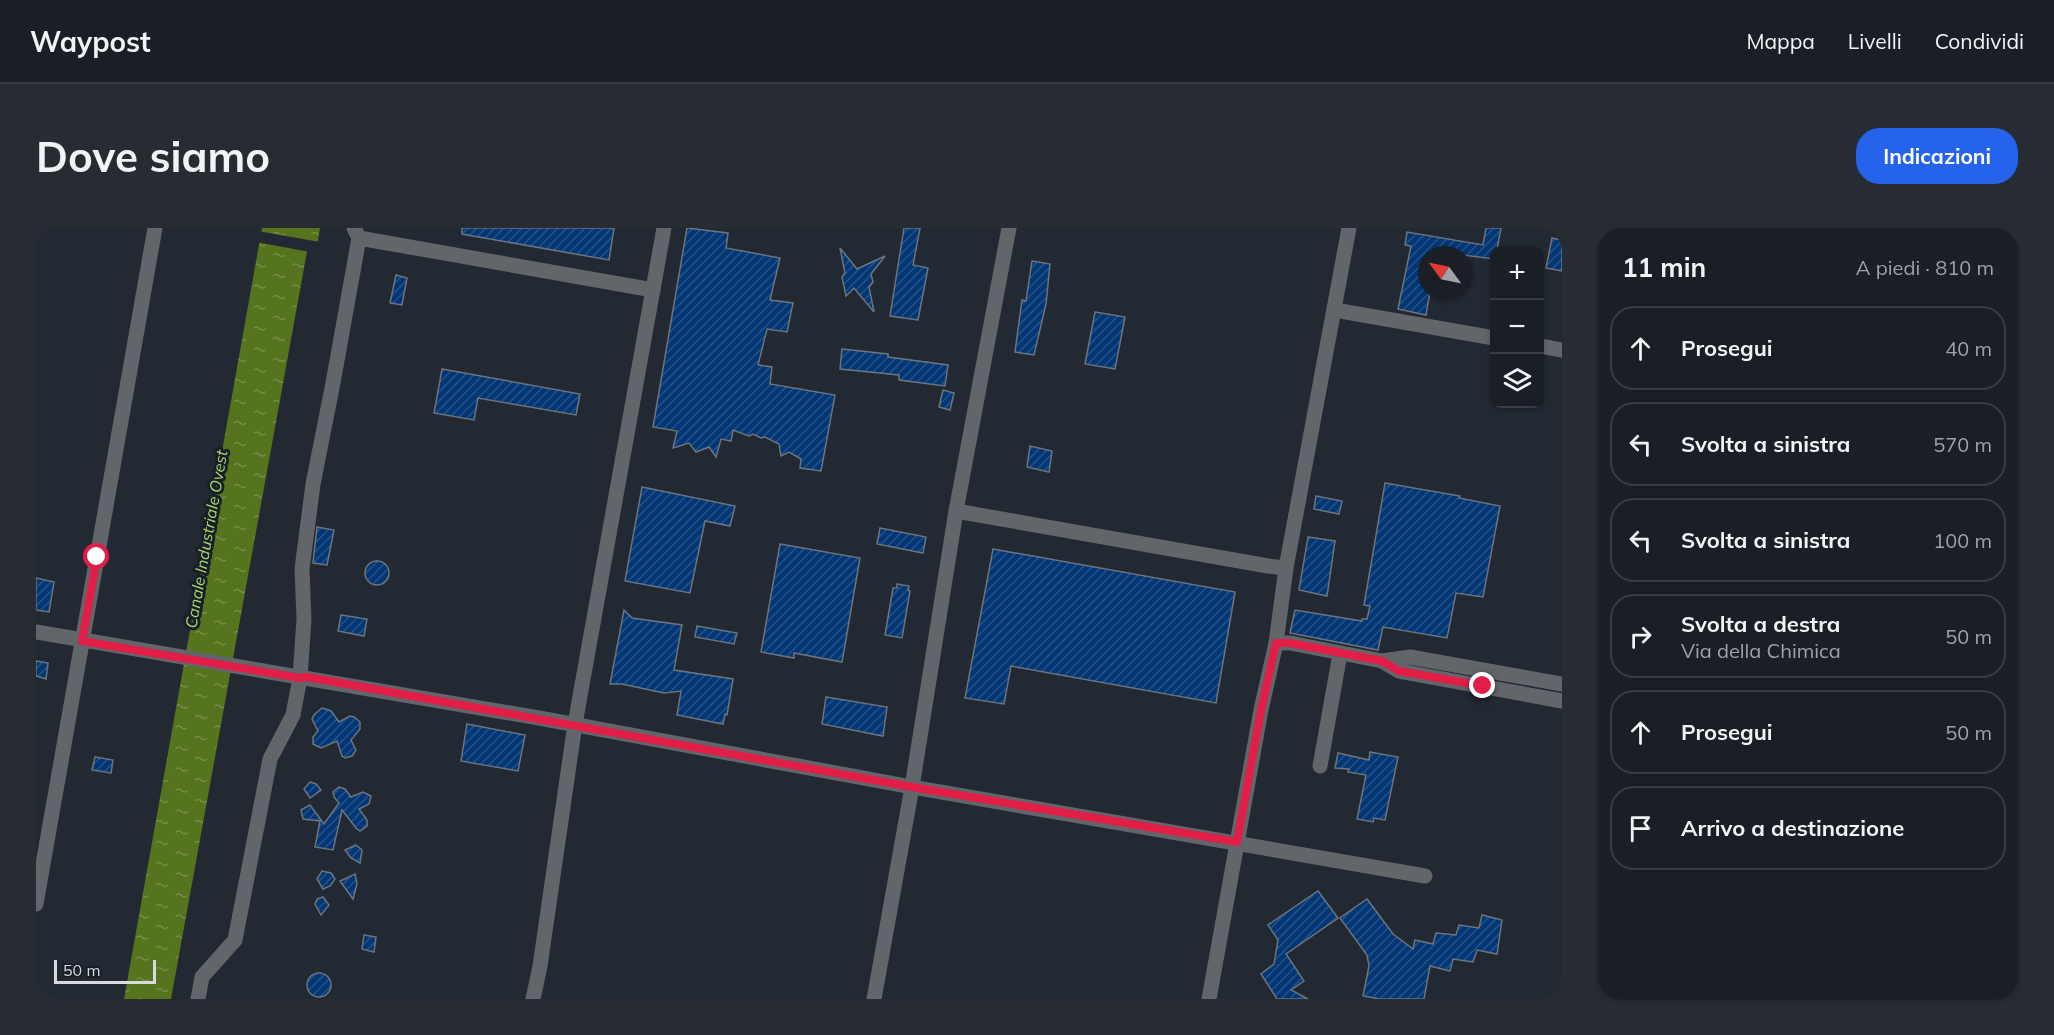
<!DOCTYPE html>
<html lang="it">
<meta charset="utf-8">
<style>
:root{--surface:#1a1f26;--page:#272c32;--text:#f1f3f6;--muted:#9fa2a7;--line:#383d43;--accent:#2563eb}
body{margin:0;font-family:Mulish,sans-serif;background:var(--page);color:var(--text)}
.controls{position:absolute;right:18px;top:18px;display:grid;overflow:hidden;border-radius:12px;box-shadow:0 2px 4px #0004}
.controls button{width:54px;height:54px;display:grid;place-items:center;padding:0;border:0;border-bottom:2px solid var(--line);background:var(--surface);color:var(--text);font:30px sans-serif}
.compass{position:absolute;left:1382px;top:18px;width:54px;height:54px;border-radius:50%;background:var(--surface);box-shadow:0 2px 4px #0004;rotate:303deg}
.scale{position:absolute;left:18px;bottom:15px;width:102px;box-sizing:border-box;padding-left:6px;border:3px solid #d7dbe1;border-top:0;font-size:16px;line-height:21px;white-space:nowrap;color:#d7dbe1;-webkit-text-stroke:4px #191f28;paint-order:stroke}
.stop{position:absolute;width:18px;height:18px;margin:-14px;border:4px solid #e11d48;border-radius:50%;background:#fff}
.stop.end{background:#e11d48;border-color:#fff;box-shadow:0 2px 6px #0008}
.list{margin:0;padding:0;list-style:none}
h2{display:flex;justify-content:space-between;align-items:center;height:78px;margin:0;padding:0 24px;font-size:26px}
h2 small{font-size:20px;font-weight:400;color:var(--muted)}
.list li{display:grid;grid-template-columns:39px 1fr auto;gap:18px;align-items:center;box-sizing:border-box;height:84px;margin:0 12px 12px;padding:0 12px;border:2px solid var(--line);border-radius:24px}
.list b{display:block;font-size:22px;white-space:nowrap}
.list p{margin:0;font-size:20px;white-space:nowrap;color:var(--muted)}
.list em{font-size:20px;font-style:normal;color:var(--muted)}
.icon{flex:none;width:33px;height:33px;fill:none;stroke:currentColor;stroke-width:2;stroke-linecap:round;stroke-linejoin:round}
.map{position:relative;flex:none;width:1526px;height:771px;overflow:hidden;border-radius:24px}
header{display:flex;align-items:center;gap:36px;box-sizing:border-box;height:84px;padding:0 30px;background:var(--surface);border-bottom:2px solid var(--line)}
header strong{font-size:28px}
nav{display:flex;gap:33px;margin-inline-start:auto;font-size:21px}
.intro{display:flex;align-items:center;justify-content:space-between;box-sizing:border-box;height:144px;padding:0 36px}
h1{margin:0;font-size:42px}
.button{padding:15px 27px;border-radius:24px;background:var(--accent);color:#fff;font-size:21px;font-weight:700}
main{display:flex;gap:36px;padding:0 36px}
aside{flex:1;background:var(--surface);border-radius:24px;box-shadow:0 2px 4px #0004}
.map>svg:first-child{display:block}
</style>
<header>
<strong>Waypost</strong>
<nav><a>Mappa</a><a>Livelli</a><a>Condividi</a></nav>
</header>
<div class="intro"><h1>Dove siamo</h1><a class="button">Indicazioni</a></div>
<main>
<div class="map">
<svg width="1526" height="771" viewBox="0 0 1526 771">
<defs>
<pattern id="water-ripples" width="26" height="14" patternUnits="userSpaceOnUse" patternTransform="scale(1.5)"><rect width="26" height="14" fill="#56741d"/><path d="M2 4q2-2 4 0t4 0M15 11q2-2 4 0t4 0" fill="none" stroke="#758e48"/></pattern>
<pattern id="building-hatch" width="6" height="6" patternUnits="userSpaceOnUse" patternTransform="scale(1.5)"><rect width="6" height="6" fill="#023674"/><path d="M-1 1l2-2M0 6l6-6M5 7l2-2" fill="none" stroke="#265288"/></pattern>
</defs>
<rect width="100%" height="100%" fill="#232932"/>
<polygon fill="url(#water-ripples)" points="226,0 284,0 281,18 272,18 135,771 88,771"/>
<polygon fill="#232932" points="222,3 284,14 283,19 281,21 275,21 274,24 220,14"/>
<g fill="url(#building-hatch)" stroke="#6c747e" stroke-width="1.5">
<polygon points="426,0 578,0 573,32 426,6"/>
<polygon points="651,0 692,5 690,20 744,30 734,72 757,75 751,104 731,101 722,137 736,139 734,156 799,167 785,243 764,240 765,231 753,224 745,228 743,216 729,209 725,210 717,206 713,208 697,202 695,213 685,211 680,229 673,219 660,224 653,215 637,220 641,203 617,199"/>
<polygon points="868,0 884,0 877,37 892,40 882,92 854,88"/>
<polygon points="1450,0 1465,0 1461,22 1458,22 1458,31 1427,27 1391,27 1391,63 1394,63 1390,87 1362,81 1375,18 1369,17 1371,4 1447,17"/>
<polygon points="1516,10 1526,12 1526,43 1510,40"/>
<polygon points="804,20 821,41 849,28 835,46 837,54 833,59 838,84 818,60 810,68 806,49 809,45"/>
<polygon points="996,33 1014,36 1010,76 998,127 979,124 986,72 990,73"/>
<polygon points="360,47 371,50 366,77 354,75"/>
<polygon points="1059,84 1089,89 1079,141 1049,136"/>
<polygon points="806,121 852,126 852,129 912,137 909,158 863,152 863,147 804,141"/>
<polygon points="406,141 544,166 540,187 442,170 438,192 398,185"/>
<polygon points="907,162 918,165 914,182 903,179"/>
<polygon points="994,218 1016,223 1013,244 991,239"/>
<polygon points="1349,255 1424,268 1423,270 1464,278 1447,369 1420,365 1411,410 1347,399 1342,422 1254,405 1259,382 1326,393 1326,391 1331,391 1334,378 1328,377"/>
<polygon points="606,259 699,278 694,298 669,293 654,365 589,353"/>
<polygon points="1280,268 1306,273 1303,286 1278,281"/>
<polygon points="281,299 298,302 291,337 277,335"/>
<polygon points="844,300 890,309 887,325 841,316"/>
<polygon points="1272,309 1299,313 1291,368 1263,362"/>
<polygon points="744,316 824,330 806,434 758,425 758,430 725,424"/>
<polygon points="957,321 1199,364 1180,475 975,438 968,476 929,470"/>
<circle cx="341" cy="345" r="12"/>
<polygon points="0,350 18,354 13,384 0,382"/>
<polygon points="861,356 873,358 872,362 874,363 866,410 849,407 857,360 861,360"/>
<polygon points="588,382 596,390 646,397 638,442 697,451 691,487 689,486 687,496 641,487 645,463 628,465 586,456 574,456"/>
<polygon points="305,387 331,391 328,408 302,403"/>
<polygon points="661,398 701,405 698,416 659,409"/>
<polygon points="0,433 12,435 10,451 0,448"/>
<polygon points="790,469 851,479 847,508 786,496"/>
<polygon points="286,480 295,483 303,494 314,488 318,489 324,494 324,501 315,512 320,522 316,528 309,530 306,528 301,513 285,520 277,516 277,509 282,503 276,491 278,487"/>
<polygon points="431,496 489,507 482,543 425,533"/>
<polygon points="1334,524 1362,529 1349,592 1338,590 1337,594 1321,591 1330,547 1312,544 1313,541 1299,540 1302,525 1333,532"/>
<polygon points="59,529 77,532 75,545 56,542"/>
<polygon points="274,554 280,556 285,562 274,570 268,561"/>
<polygon points="303,559 309,561 315,569 327,564 335,568 333,576 323,581 331,592 331,598 324,603 320,600 306,582 297,622 279,619 284,593 267,591 265,582 274,577 288,596 303,575 298,569 297,564"/>
<polygon points="320,617 326,622 324,635 315,630 309,622"/>
<polygon points="286,643 295,645 299,651 294,658 287,661 281,651"/>
<polygon points="319,646 321,656 317,671 304,653"/>
<polygon points="1282,663 1302,690 1250,726 1268,753 1255,762 1272,771 1241,771 1225,746 1238,736 1242,712 1232,697"/>
<polygon points="287,669 293,677 285,687 279,676 281,671"/>
<polygon points="1331,671 1357,706 1377,721 1379,712 1397,716 1400,705 1420,707 1423,697 1443,700 1446,687 1466,692 1461,726 1441,722 1437,734 1417,731 1414,743 1394,738 1388,771 1344,771 1327,768 1333,738 1331,727 1304,690"/>
<polygon points="328,707 340,709 338,724 326,721"/>
<circle cx="283" cy="757" r="12"/>
</g>
<g fill="none" stroke-linecap="round" stroke-linejoin="round">
<g stroke="#62666a" stroke-width="15">
<polyline points="318,0 323,10 617,62"/>
<polyline points="1299,82 1458,110"/>
<polyline points="1504,118 1526,122"/>
<polyline points="920,283 1232,338 1250,340"/>
<polyline points="0,404 503,490 876,559 1389,648"/>
<polyline points="1240,415 1254,415 1346,433 1363,443 1526,473"/>
<polyline points="1346,433 1374,429 1526,456"/>
<polyline points="1284,538 1304,426"/>
<polyline points="0,676 119,0"/>
<polyline points="162,771 166,749 199,712 234,531 257,487 264,450 268,391 266,341 277,256 297,155 323,10"/>
<polyline points="497,771 504,738 539,496 628,0"/>
<polyline points="838,771 876,559 920,283 973,0"/>
<polyline points="1173,771 1225,482 1240,415 1250,340 1313,0"/>
</g>
</g>
<g fill="none" stroke-linecap="round" stroke-linejoin="round">
<polyline stroke="#e11d48" stroke-width="8" points="61,329 46,413 264,450 271,449 876,559 1201,614 1225,482 1240,415 1254,415 1346,433 1363,443 1447,458"/>
</g>
<g text-anchor="middle" stroke-width="6" stroke-linejoin="round" paint-order="stroke">
<g font-size="16" font-style="italic" fill="#aeda6b" stroke="#191f28">
<text transform="translate(170 311) rotate(-80)" y="6">Canale Industriale Ovest</text>
</g>
</g>
</svg>
<div class="controls">
<button>+</button>
<button>−</button>
<button><svg class="icon" aria-label="layers" viewBox="0 0 24 24"><path d="M12 4l9 5-9 5-9-5zM3 14l9 5 9-5"/></svg></button>
</div>
<svg class="compass" viewBox="-18 -18 36 36"><path d="M0-13l5 13h-10z" fill="#e53935"/><path d="M0 13l5-13h-10z" fill="#9fa2a7"/></svg>
<div class="scale">50 m</div>
<div class="stop" style="left:61px;top:329px"></div>
<div class="stop end" style="left:1447px;top:458px"></div>
</div>
<aside>
<h2>11 min<small>A piedi · 810 m</small></h2>
<ul class="list">
<li><svg class="icon" aria-label="ahead" viewBox="0 0 24 24"><path d="M12 20V5M6 11l6-6 6 6"/></svg><div><b>Prosegui</b></div><em>40 m</em></li>
<li><svg class="icon" aria-label="left" viewBox="0 0 24 24"><path d="M17 20v-9H6M10 6l-5 5 5 5"/></svg><div><b>Svolta a sinistra</b></div><em>570 m</em></li>
<li><svg class="icon" aria-label="left" viewBox="0 0 24 24"><path d="M17 20v-9H6M10 6l-5 5 5 5"/></svg><div><b>Svolta a sinistra</b></div><em>100 m</em></li>
<li><svg class="icon" aria-label="right" viewBox="0 0 24 24"><path d="M7 20v-9h11M14 6l5 5-5 5"/></svg><div><b>Svolta a destra</b><p>Via della Chimica</p></div><em>50 m</em></li>
<li><svg class="icon" aria-label="ahead" viewBox="0 0 24 24"><path d="M12 20V5M6 11l6-6 6 6"/></svg><div><b>Prosegui</b></div><em>50 m</em></li>
<li><svg class="icon" aria-label="arrive" viewBox="0 0 24 24"><path d="M6 21V4h12l-3 4 3 4H6"/></svg><div><b>Arrivo a destinazione</b></div></li>
</ul>
</aside>
</main>
